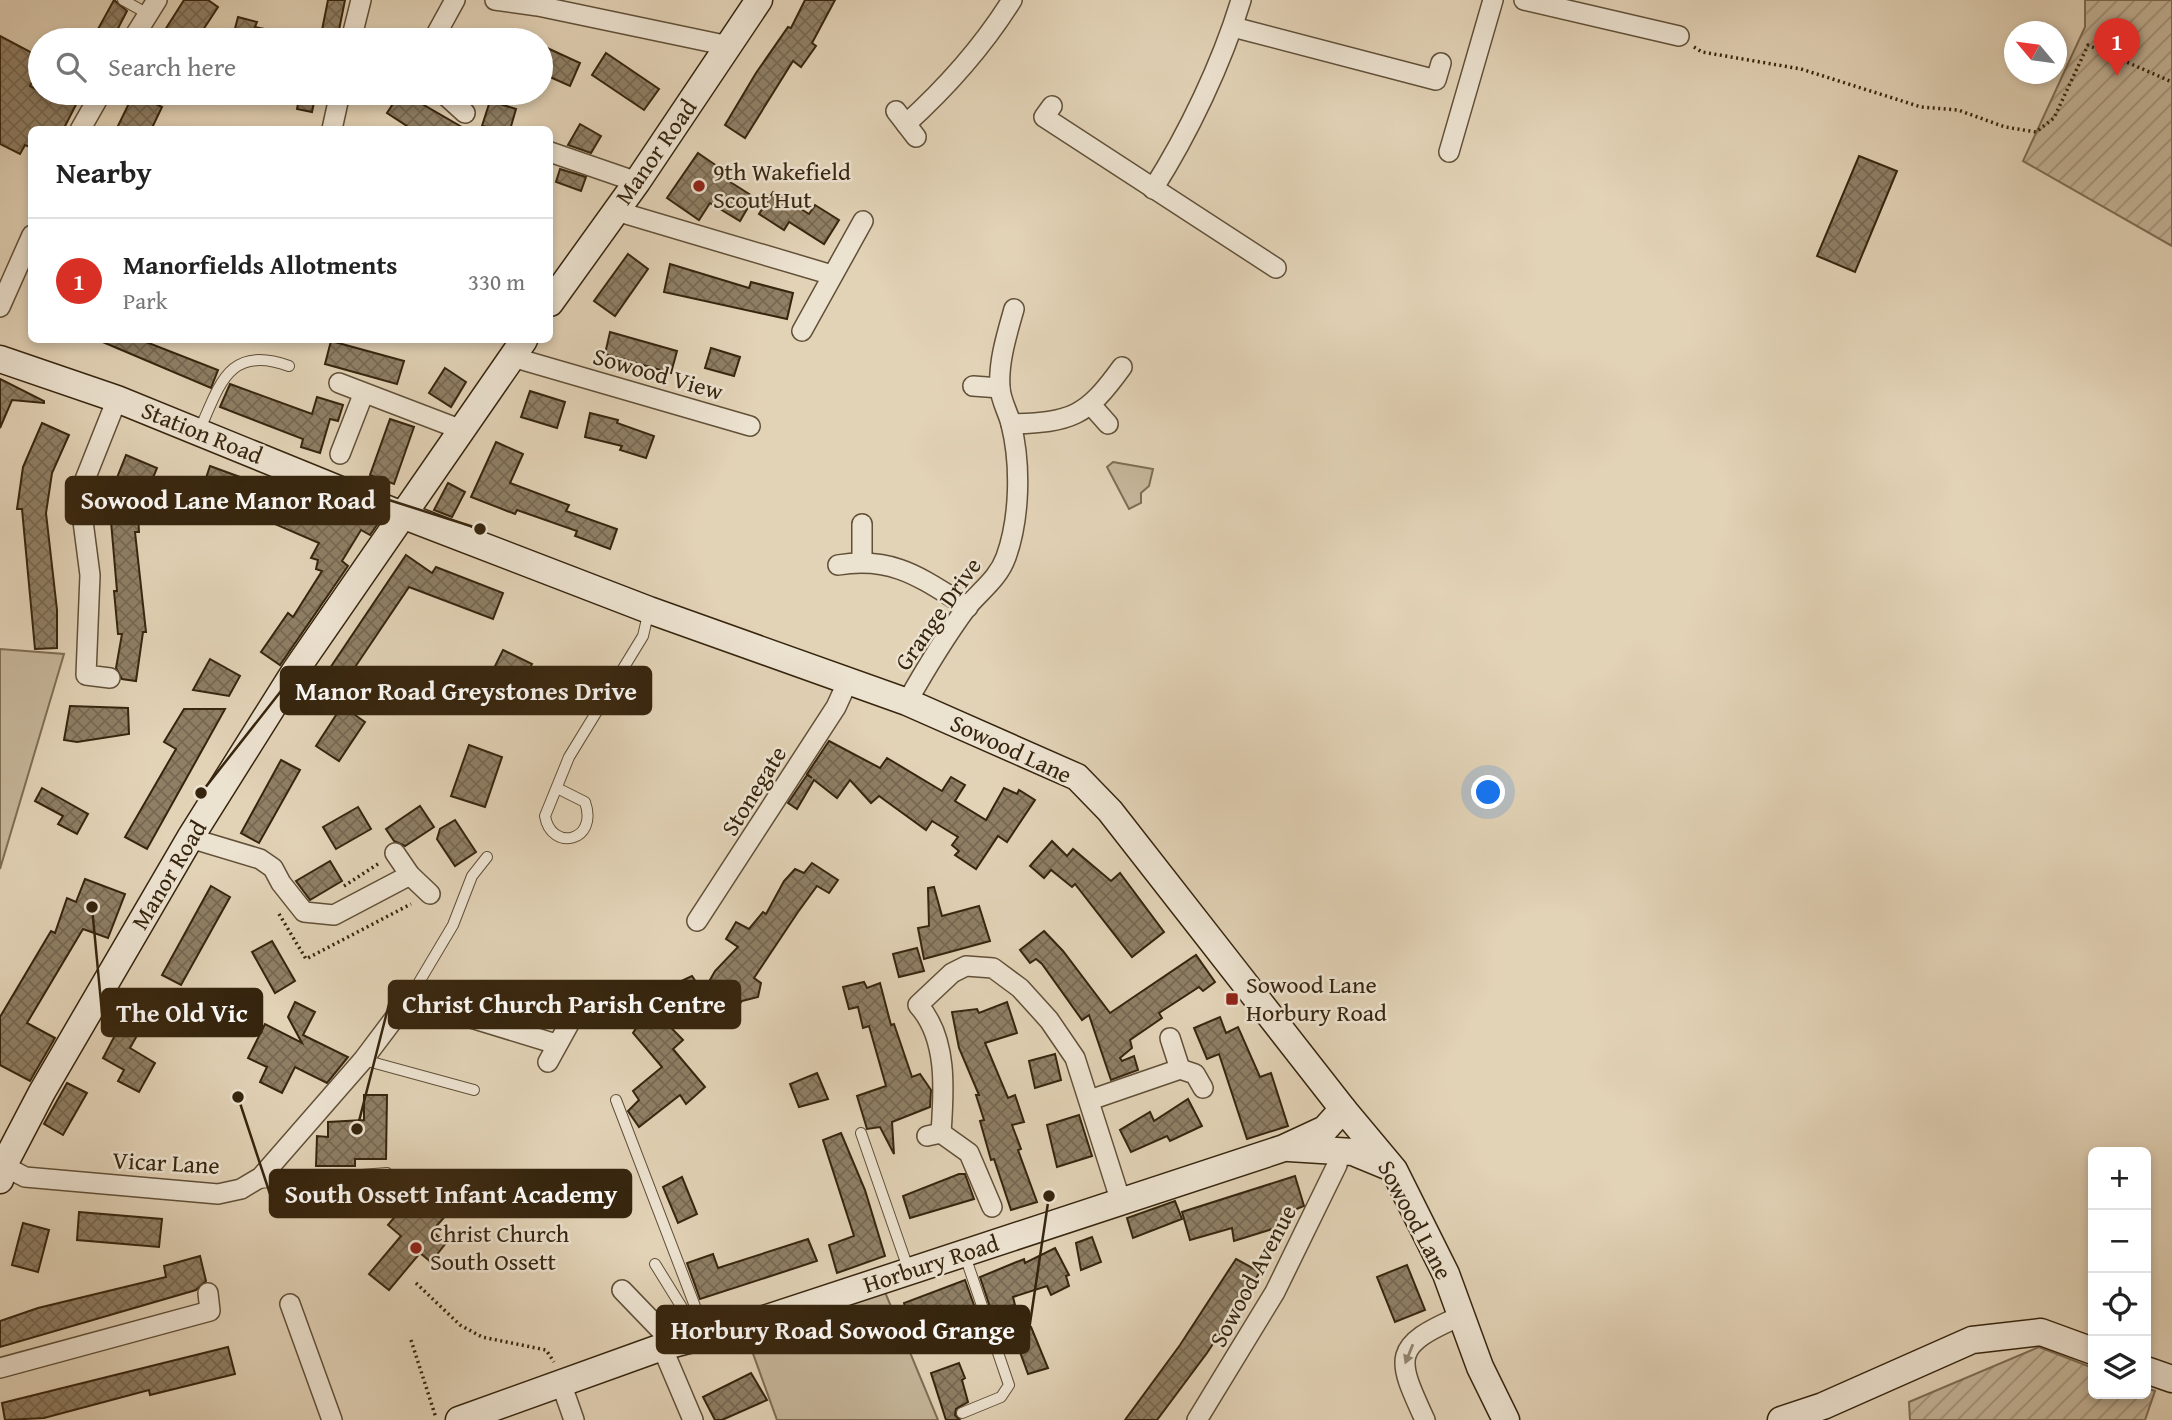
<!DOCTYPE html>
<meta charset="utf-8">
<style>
:root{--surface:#fff;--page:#f6f6f6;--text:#222;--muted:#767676;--line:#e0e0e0;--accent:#d93025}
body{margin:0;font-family:"Gentium Book Plus",serif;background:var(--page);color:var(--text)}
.controls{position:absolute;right:21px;bottom:21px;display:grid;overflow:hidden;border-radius:10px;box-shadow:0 4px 10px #0003}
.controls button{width:63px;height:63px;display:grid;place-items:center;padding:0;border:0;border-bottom:2px solid var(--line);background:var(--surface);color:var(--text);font:35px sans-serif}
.compass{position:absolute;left:2004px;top:21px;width:63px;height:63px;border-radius:50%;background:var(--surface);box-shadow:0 4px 10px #0003;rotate:299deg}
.you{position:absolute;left:1489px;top:793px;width:24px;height:24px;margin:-18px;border:5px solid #fff;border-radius:50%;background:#1a73e8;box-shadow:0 0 0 10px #1a73e833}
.badge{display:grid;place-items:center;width:46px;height:46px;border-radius:50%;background:var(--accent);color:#fff;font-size:23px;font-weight:700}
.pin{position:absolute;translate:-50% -58px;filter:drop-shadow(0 2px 4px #0008)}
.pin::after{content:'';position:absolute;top:37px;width:24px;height:21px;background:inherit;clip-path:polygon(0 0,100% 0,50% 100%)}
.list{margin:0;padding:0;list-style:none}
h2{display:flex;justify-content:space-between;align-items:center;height:91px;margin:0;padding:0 28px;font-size:30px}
h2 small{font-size:23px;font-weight:400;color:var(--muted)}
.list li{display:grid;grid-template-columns:46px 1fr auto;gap:21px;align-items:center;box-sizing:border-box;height:126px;padding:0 28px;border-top:2px solid var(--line)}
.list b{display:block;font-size:26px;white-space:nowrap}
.list p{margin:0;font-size:23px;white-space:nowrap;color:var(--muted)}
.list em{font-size:23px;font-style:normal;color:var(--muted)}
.icon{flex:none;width:38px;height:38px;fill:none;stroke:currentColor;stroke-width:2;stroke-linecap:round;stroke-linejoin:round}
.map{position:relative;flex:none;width:2172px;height:1420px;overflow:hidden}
.search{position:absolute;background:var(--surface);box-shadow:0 4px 10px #0003;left:28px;top:28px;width:525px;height:77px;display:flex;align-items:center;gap:18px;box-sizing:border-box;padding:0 24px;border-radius:38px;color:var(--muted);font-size:26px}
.panel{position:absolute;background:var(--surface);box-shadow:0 4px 10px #0003;left:28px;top:126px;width:525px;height:217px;border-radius:10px}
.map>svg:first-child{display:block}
</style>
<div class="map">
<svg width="2172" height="1420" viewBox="0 0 2172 1420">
<defs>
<pattern id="garden-furrows" width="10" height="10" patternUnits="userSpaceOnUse" patternTransform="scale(1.75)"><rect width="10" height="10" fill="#c5b599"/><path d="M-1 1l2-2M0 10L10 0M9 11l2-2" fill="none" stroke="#a1937b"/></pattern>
<pattern id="building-cross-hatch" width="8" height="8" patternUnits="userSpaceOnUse" patternTransform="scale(1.75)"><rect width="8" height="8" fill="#8f7f65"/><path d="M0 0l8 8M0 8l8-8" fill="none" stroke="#766852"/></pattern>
</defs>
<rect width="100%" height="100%" fill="#e2d2b6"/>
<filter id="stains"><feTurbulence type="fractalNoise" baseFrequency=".00286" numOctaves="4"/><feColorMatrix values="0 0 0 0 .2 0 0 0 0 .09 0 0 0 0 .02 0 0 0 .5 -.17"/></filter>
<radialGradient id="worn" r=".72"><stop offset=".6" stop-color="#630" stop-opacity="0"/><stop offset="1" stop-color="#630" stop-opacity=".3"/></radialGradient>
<g fill="#c5b599" stroke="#7e6d54" stroke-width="2">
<polygon points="1113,462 1153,469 1149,486 1141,493 1141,503 1129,509 1107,467"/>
<polygon points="0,649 64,654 0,869"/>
<polygon points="880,1280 938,1420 777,1420 743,1326"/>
</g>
<g fill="url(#garden-furrows)" stroke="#7e6d54" stroke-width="2">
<polygon points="2085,0 2172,0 2172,246 2023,161 2085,27"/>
<polygon points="2039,1347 2093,1368 2093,1394 2146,1394 2146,1388 2155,1391 2145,1420 1910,1420 1909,1402"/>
</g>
<g fill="url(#building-cross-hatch)" stroke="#36250e" stroke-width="2">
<polygon points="114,0 127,11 112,40 92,40"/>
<polygon points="184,0 208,0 218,7 197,39 165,30"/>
<polygon points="328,0 345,0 337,40 320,40"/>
<polygon points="805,0 835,0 812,43 816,46 801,67 793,61 745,138 725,125 756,73 788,27 791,28"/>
<polygon points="238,17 257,22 255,27 284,33 283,40 232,40"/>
<polygon points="0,36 40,57 40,67 30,86 59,101 64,93 82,93 63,130 32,130 32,148 25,145 20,154 0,144"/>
<polygon points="545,47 580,63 570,86 541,73 541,56"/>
<polygon points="606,53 659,89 644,110 592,75"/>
<polygon points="134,93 162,107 151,130 116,130"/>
<polygon points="300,93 316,93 312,112 297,109"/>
<polygon points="400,93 403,93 467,130 413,130 387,113"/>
<polygon points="490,101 516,109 510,130 482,126"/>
<polygon points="580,124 601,136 591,153 568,145"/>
<polygon points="698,153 730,175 727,180 754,197 740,221 710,203 699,220 667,198"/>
<polygon points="1859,156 1897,171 1855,272 1817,256"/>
<polygon points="560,169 586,177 581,191 556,182"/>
<polygon points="773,192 809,214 815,205 839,220 824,244 789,222 784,230 759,214"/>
<polygon points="628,254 648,269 615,316 594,301"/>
<polygon points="670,264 749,288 751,282 793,293 787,319 664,292"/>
<polygon points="610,332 677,351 671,373 605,354"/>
<polygon points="98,340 141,340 218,370 211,388"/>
<polygon points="331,341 404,361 397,384 325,364"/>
<polygon points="711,348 740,357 734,376 705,368"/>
<polygon points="445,368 466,382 451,407 429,393"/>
<polygon points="0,379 44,401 44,403 12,400 0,428"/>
<polygon points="230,384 312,414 317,397 343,405 338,421 330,419 320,453 301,447 303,439 220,407"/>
<polygon points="530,391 565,402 557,428 521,417"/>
<polygon points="590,413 618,420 617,423 654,436 646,458 620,450 622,446 585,437"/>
<polygon points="390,419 414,427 394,484 370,475"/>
<polygon points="42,423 69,435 52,473 46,513 57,610 57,648 35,649 22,509 17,509 23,467"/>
<polygon points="496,442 523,454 510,483 569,505 566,511 617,529 610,549 575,536 577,531 517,510 515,514 471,497"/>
<polygon points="126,455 157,468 138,514 139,532 135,532 146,632 143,632 136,681 122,679 116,668 122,634 118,634 114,591 117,591 109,498"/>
<polygon points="210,466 349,517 352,511 379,522 370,535 361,530 342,561 348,566 280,665 261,652 288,613 293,617 322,571 316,569 318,560 311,558 319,543 254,515 253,518 199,499"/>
<polygon points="448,483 465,492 452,517 434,510"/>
<polygon points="406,555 432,573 436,567 503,593 493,619 409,587 343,685 326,674"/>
<polygon points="503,650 532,664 513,700 485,686"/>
<polygon points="210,659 240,676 229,696 193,690"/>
<polygon points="70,706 128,708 129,734 77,742 64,740"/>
<polygon points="342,706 365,722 339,761 316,746"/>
<polygon points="184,709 225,709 147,849 125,837 176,749 164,742"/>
<polygon points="829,741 880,768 887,758 942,791 951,777 965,785 955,801 986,820 1004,788 1017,794 1019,790 1035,800 1007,842 998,836 976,869 955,855 959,851 952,845 958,837 932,821 926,830 879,796 871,803 850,780 837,798 814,780 797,809 788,803 807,775 812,778 807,774"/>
<polygon points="469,745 502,757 485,807 451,796"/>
<polygon points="281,760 300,770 259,843 241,833"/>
<polygon points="42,788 88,814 77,834 58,824 63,816 35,801"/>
<polygon points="420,806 434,827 405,846 394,841 386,829"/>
<polygon points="358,807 371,829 336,849 323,827"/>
<polygon points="455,820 476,852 455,866 437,839 440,829"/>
<polygon points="1052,841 1067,856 1073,849 1111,881 1120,873 1164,932 1132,957 1075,884 1072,887 1051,870 1044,878 1030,866"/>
<polygon points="330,861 342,881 310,900 296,881"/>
<polygon points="812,863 838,880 829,893 817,886 798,912 754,978 761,983 758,997 742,1001 724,1025 704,1014 697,1020 675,984 692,976 703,992 715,971 738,947 726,939 736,922 749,929 763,912 766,914 784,881 795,869 804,873"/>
<polygon points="85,879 125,894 108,938 83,929 27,1023 55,1038 30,1081 0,1065 0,1017 51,931 55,933 67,898 76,902"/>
<polygon points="211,886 230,897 181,985 162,975"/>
<polygon points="934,887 942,916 979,906 990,941 924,959 918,928 929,926 928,888"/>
<polygon points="1044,931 1063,951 1110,1013 1196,955 1215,982 1203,991 1199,987 1159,1013 1162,1018 1130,1040 1132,1048 1120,1058 1122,1061 1134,1056 1138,1070 1111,1080 1089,1015 1082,1020 1042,964 1036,959 1030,963 1020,950"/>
<polygon points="272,941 295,981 275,993 252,952"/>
<polygon points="917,948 924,971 899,977 893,954"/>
<polygon points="864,982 867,988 880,983 891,1025 894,1024 912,1077 920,1074 931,1090 930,1107 892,1122 894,1154 880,1127 867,1129 857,1096 886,1086 869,1026 863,1028 858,1007 849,1009 843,987"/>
<polygon points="127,995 152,1009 130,1048 155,1063 139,1092 118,1081 124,1070 103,1058 122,1022 114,1017"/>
<polygon points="295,1002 315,1012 303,1035 348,1057 327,1083 295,1067 282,1093 260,1082 267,1067 248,1058 265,1024 302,1043 288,1017"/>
<polygon points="1007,1002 1017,1033 985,1043 1008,1098 1015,1095 1024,1122 1012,1125 1021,1149 1018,1150 1037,1202 1011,1210 994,1159 991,1160 980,1121 984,1120 976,1095 979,1095 959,1048 952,1012 977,1009 979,1013"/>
<polygon points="650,1006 683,1040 673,1049 705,1087 686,1104 680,1095 639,1127 628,1111 639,1100 633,1091 662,1067 633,1033"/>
<polygon points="1220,1017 1226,1033 1238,1027 1260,1077 1271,1073 1288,1126 1247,1139 1219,1054 1207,1059 1194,1028"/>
<polygon points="1055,1054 1061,1080 1035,1088 1029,1061"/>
<polygon points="817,1073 828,1099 799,1107 790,1084"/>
<polygon points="67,1083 87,1093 63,1135 44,1124"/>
<polygon points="364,1095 387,1095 386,1159 355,1159 355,1166 316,1166 317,1136 328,1137 328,1122 364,1120"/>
<polygon points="1188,1099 1202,1126 1170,1141 1167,1136 1131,1152 1120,1130 1150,1112 1154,1121"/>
<polygon points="1079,1115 1092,1156 1057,1167 1047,1125"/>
<polygon points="841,1133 865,1190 885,1256 837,1273 829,1245 854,1236 823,1140"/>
<polygon points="959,1174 965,1174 974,1199 910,1218 903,1196"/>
<polygon points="1295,1176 1304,1206 1282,1215 1285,1225 1234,1241 1232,1228 1190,1240 1182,1212"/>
<polygon points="682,1177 697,1214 678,1223 663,1187"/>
<polygon points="417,1200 425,1207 430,1200 447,1214 432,1231 446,1243 431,1262 420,1253 389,1290 369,1274 401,1236 388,1225 403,1207 408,1211"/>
<polygon points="1175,1201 1182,1219 1133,1238 1127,1218"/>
<polygon points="79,1212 162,1219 159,1247 77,1240"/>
<polygon points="23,1223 49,1230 38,1272 12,1265"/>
<polygon points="1092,1237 1101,1262 1081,1270 1076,1243"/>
<polygon points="808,1239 817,1261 700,1299 687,1263 713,1254 718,1268"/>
<polygon points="1055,1248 1069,1275 1066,1276 1069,1286 1051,1295 1047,1286 1013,1297 1015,1305 991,1310 980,1277 1024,1259 1025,1263"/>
<polygon points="200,1256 206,1281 196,1290 0,1347 0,1321 38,1308 166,1277 164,1266"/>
<polygon points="1236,1259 1260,1272 1207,1353 1157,1420 1125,1420 1180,1345"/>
<polygon points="1407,1265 1425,1310 1395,1322 1377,1277"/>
<polygon points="965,1280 975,1308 943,1318 945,1322 915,1336 904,1303"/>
<polygon points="1031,1327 1048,1368 1028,1374 1013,1333"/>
<polygon points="228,1347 235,1374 150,1395 149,1390 44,1418 5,1420 2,1403"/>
<polygon points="959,1363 965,1378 962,1380 968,1402 956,1409 955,1415 960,1420 946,1420 931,1373"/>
<polygon points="751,1373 767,1400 722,1420 715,1420 703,1397"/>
</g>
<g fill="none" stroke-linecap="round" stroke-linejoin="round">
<g stroke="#615038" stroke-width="12">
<g id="lane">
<polyline points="123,0 148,14"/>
<path d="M199 431C220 385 228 344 289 366"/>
<path d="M557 788 585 802C599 842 551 852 545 816L569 757 643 636 649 610"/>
<polyline points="409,999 453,925 472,876 487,857"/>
<polyline points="364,1060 474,1090"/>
<polyline points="616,1100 706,1335"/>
<polyline points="861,1133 909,1271"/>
<polyline points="258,1183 387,1173"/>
<polyline points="655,1264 699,1335"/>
<polyline points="962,1413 1001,1397 1009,1385 964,1253"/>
</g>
</g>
<g stroke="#615038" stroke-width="22">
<g id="street">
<polyline points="495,0 538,6 729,46"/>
<polyline points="1524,0 1679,36"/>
<polyline points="1233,27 1436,80 1441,63"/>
<polyline points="132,40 157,0"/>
<polyline points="351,40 361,0"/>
<polyline points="433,40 455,0"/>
<polyline points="443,93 465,113"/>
<polyline points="1052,106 1044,117 1276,268"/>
<polyline points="896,111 916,137"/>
<path d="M906 124C948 86 982 48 1012 0"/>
<polyline points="332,129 340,93"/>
<polyline points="80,130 101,93"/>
<polyline points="550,152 637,182"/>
<polyline points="1449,152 1493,0"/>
<path d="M1153 189C1188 134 1222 63 1241 0"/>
<polyline points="616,211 832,275"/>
<polyline points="0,307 32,235"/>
<polyline points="802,331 863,221"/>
<polyline points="512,357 750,426"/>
<polyline points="339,383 462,430"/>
<polyline points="973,386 1000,388"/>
<polyline points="1092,406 1108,424"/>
<path d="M1011 424C1072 422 1086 417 1122 367"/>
<polyline points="340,454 363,395"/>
<polyline points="862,524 862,561"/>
<path d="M838 565C895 556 922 579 968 607"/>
<polyline points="110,678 86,675 90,575 81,506 84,482 117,399"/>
<path d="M907 702C925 670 945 637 967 607 981 590 998 579 1006 557 1020 518 1021 464 1011 424 1008 412 1001 401 1000 388 998 362 1007 334 1014 309"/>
<polyline points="190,838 260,859 273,868 281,883 304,912 334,915 410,875"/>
<polyline points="395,853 410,875 430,894"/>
<polyline points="697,921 836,707 847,683"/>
<polyline points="548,1062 569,1024"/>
<polyline points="1180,1069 1195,1074 1203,1088"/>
<polyline points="1090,1100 1180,1069 1170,1038"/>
<path d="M941 1133C944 1091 948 1038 918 1005L952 973 966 966 993 968 1020 988 1049 1020 1075 1058 1121 1202"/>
<polyline points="927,1136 941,1133 969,1153 992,1207"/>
<polyline points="4,1166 25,1177 218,1194 241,1189 261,1177 363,1060 409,999 556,1044"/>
<polyline points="622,1290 675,1345"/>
<polyline points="290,1304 332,1420"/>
<polyline points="662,1347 693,1420"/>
<polyline points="0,1368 210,1311 208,1293"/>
<polyline points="561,1383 574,1420"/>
<polyline points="1197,1420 1275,1292 1337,1165 1340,1150"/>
<path d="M1425 1420C1396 1357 1391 1346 1461 1316"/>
</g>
</g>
<g stroke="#36250e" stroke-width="29">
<g id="secondary">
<polyline points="550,303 637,182 759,0"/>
<polyline points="0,359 117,399 402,515 649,610 907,702 1077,777 1110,811 1343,1109 1394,1170 1446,1274 1480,1367 1506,1420"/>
<polyline points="1289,1148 1353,1152 1387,1166"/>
<polyline points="0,1180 7,1159 42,1092 190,838 295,671 524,340"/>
<polyline points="2146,1370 2172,1379"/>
<polyline points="459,1420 662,1347 743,1326 1284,1148 1325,1129 1343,1109"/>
<polyline points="1781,1420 1823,1406 1972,1340 2041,1332 2093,1351"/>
</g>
</g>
<g stroke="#36250e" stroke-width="3.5" stroke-dasharray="2 3.5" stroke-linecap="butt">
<polyline points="1694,47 1702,52 1801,69 1921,107 1958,110 2005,127 2036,132 2054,118 2088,45 2172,82"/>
<polyline points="344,886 378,864"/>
<polyline points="279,914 306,959 411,904"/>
<polyline points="416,1283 460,1325 482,1337 546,1350 554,1362"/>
<polyline points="411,1340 436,1418"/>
</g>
<use href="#lane" stroke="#ece2d0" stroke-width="10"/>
<use href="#street" stroke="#ece2d0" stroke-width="19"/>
<use href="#secondary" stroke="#ece2d0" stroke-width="26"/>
</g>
<defs><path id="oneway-solid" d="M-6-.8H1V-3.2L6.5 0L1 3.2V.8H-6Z" transform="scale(1.75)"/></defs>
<use fill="#91846f" href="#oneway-solid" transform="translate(1409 1354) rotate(112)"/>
<g fill="#8f2418" stroke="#ece2d0" stroke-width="2.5">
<circle cx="699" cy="186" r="7"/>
<rect x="1225" y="992" width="14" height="14" rx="3.5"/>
<circle cx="416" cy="1248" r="7"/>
</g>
<g text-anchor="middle" stroke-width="5" stroke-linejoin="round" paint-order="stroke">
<g font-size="24" fill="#36250e" stroke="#ece2d0">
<text transform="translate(656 152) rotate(-55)" y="8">Manor Road</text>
<text transform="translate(658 374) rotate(16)" y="8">Sowood View</text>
<text transform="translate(202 433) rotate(22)" y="8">Station Road</text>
<text transform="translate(938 614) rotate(-55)" y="8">Grange Drive</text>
<text transform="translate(1011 749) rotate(25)" y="8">Sowood Lane</text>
<text transform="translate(754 791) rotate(-58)" y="8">Stonegate</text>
<text transform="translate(169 875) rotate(-59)" y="8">Manor Road</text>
<text transform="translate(166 1163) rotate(3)" y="8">Vicar Lane</text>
<text transform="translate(1415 1220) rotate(62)" y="8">Sowood Lane</text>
<text transform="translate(931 1264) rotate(-18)" y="8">Horbury Road</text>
<text transform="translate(1253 1276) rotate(-62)" y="8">Sowood Avenue</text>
</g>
<g font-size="24" fill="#36250e" stroke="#ece2d0" text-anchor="start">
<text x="713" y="180">9th Wakefield<tspan x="713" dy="28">Scout Hut</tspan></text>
<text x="1246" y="993">Sowood Lane<tspan x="1246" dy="28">Horbury Road</tspan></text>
<text x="430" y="1242">Christ Church<tspan x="430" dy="28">South Ossett</tspan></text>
</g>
</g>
<path fill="none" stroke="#36250e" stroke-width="2.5" d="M480 529L389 500M201 793L281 691M357 1129L389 1004M92 907L102 1013M238 1097L270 1194M1049 1196L1029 1330"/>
<g fill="#36250e" stroke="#ece2d0" stroke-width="2.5">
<circle cx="480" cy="529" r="7"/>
<circle cx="201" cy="793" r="7"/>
<circle cx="357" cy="1129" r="7"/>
<circle cx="92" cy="907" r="7"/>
<circle cx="238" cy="1097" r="7"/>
<circle cx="1049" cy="1196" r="7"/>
</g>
<g fill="#36250e" stroke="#36250e" stroke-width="2.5">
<rect x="66" y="477" width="323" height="47" rx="7"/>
<rect x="281" y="667" width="370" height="47" rx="7"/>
<rect x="389" y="981" width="351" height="47" rx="7"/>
<rect x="102" y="989" width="160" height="47" rx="7"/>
<rect x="270" y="1170" width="361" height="47" rx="7"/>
<rect x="657" y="1306" width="372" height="47" rx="7"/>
</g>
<g font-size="26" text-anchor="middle" font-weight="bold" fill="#fff">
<text x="228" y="509">Sowood Lane Manor Road</text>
<text x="466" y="700">Manor Road Greystones Drive</text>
<text x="564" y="1013">Christ Church Parish Centre</text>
<text x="182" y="1022">The Old Vic</text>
<text x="451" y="1203">South Ossett Infant Academy</text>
<text x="843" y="1339">Horbury Road Sowood Grange</text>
</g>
<rect width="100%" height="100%" filter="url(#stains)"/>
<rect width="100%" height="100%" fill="url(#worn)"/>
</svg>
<div class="controls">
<button>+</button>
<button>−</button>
<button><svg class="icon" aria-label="locate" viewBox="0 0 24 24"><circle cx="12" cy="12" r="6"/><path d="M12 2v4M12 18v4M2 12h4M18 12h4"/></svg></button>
<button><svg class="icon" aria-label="layers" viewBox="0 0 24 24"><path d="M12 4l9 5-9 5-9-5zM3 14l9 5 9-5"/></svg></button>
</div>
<svg class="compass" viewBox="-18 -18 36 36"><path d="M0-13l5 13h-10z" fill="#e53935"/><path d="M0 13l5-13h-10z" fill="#767676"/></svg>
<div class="you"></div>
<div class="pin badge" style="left:2117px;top:76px">1</div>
<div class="search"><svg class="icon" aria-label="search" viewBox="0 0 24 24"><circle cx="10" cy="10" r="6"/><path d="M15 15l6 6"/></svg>Search here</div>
<section class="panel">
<h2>Nearby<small></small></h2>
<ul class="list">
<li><span class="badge">1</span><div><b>Manorfields Allotments</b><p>Park</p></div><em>330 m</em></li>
</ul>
</section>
</div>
